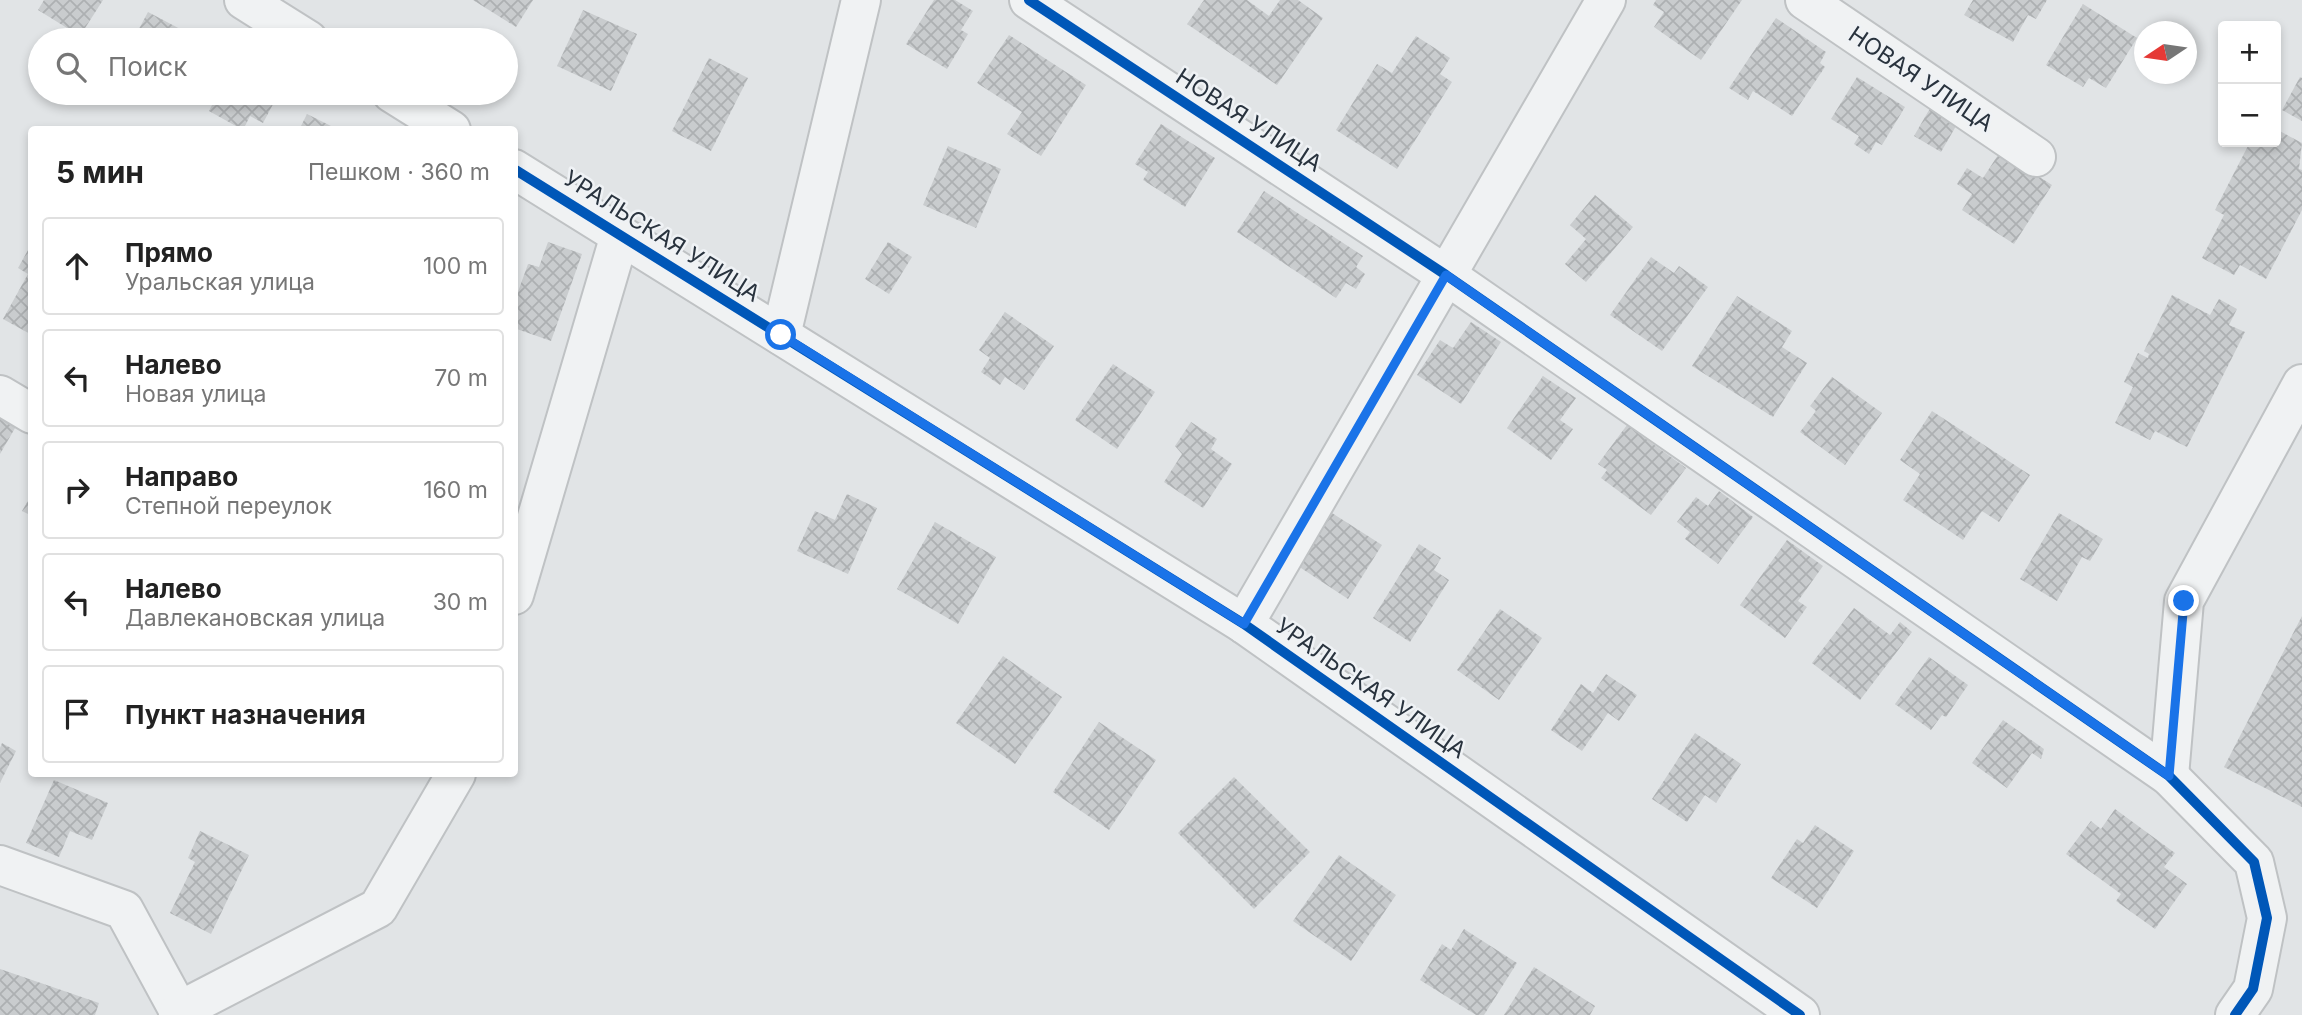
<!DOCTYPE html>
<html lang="ru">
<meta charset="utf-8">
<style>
:root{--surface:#fff;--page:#f2f2f2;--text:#222;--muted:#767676;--line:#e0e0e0}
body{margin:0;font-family:Inter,sans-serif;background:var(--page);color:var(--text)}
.controls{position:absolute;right:21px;top:21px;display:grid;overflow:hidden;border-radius:7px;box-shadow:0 4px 10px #0003}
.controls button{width:63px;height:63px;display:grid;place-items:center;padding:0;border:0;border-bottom:2px solid var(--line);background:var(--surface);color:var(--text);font:35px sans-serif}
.compass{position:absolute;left:2134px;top:21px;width:63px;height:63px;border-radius:50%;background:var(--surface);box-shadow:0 4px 10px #0003;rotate:257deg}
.stop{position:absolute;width:21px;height:21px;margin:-16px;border:5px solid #1a73e8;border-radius:50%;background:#fff}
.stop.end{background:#1a73e8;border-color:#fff;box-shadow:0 2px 7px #0008}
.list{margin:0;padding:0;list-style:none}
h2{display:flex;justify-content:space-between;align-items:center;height:91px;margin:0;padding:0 28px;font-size:30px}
h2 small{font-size:23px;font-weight:400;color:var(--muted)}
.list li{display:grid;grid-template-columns:46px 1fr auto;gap:21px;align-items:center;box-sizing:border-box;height:98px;margin:0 14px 14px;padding:0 14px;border:2px solid var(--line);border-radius:7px}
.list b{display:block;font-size:26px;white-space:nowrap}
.list p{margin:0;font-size:23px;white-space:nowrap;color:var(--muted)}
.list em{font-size:23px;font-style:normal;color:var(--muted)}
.icon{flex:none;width:38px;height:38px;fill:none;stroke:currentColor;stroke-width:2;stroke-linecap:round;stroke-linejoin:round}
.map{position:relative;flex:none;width:2302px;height:1015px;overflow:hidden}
.search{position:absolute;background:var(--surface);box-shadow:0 4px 10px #0003;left:28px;top:28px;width:490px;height:77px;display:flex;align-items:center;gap:18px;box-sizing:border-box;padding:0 24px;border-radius:38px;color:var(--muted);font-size:26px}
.panel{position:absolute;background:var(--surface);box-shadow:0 4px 10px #0003;left:28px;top:126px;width:490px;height:651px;border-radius:7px}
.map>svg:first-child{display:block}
</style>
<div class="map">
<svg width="2302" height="1015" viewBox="0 0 2302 1015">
<defs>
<pattern id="building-cross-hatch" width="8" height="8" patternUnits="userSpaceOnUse" patternTransform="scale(1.75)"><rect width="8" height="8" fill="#c9ccce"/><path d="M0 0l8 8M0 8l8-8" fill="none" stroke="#adb0b2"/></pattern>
</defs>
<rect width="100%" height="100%" fill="#e1e4e6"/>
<g fill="url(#building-cross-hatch)">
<polygon points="44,0 103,0 80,36 38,10"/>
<polygon points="473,0 533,0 516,27"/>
<polygon points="934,0 955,0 973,11 961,30 968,34 947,69 906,44"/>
<polygon points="1204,0 1247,0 1269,16 1280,0 1298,0 1323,18 1277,85 1187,24"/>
<polygon points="1656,0 1742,0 1701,60 1654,27 1664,12 1653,5"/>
<polygon points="1973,0 2047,0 2036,19 2028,15 2013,42 1964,15"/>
<polygon points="2083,4 2137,38 2106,88 2089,78 2083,87 2046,65"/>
<polygon points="583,10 637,34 611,91 557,66"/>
<polygon points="148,12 201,40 133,40"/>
<polygon points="1776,18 1826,52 1820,63 1825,67 1792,116 1753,91 1748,100 1729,88"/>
<polygon points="1009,35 1086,85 1041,156 1007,134 1022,112 977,83"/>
<polygon points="1416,36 1450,58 1440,74 1452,82 1397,169 1336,130 1377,64 1392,73"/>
<polygon points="709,58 748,78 711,151 672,131"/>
<polygon points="1857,77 1905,107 1882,145 1876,142 1869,154 1854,144 1859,136 1831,119"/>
<polygon points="2300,77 2302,78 2302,121 2282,110"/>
<polygon points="218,93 279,93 263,123 250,116 243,130 209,111"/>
<polygon points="1936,98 1963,114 1941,152 1914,136"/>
<polygon points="307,114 339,130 299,130"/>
<polygon points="1161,124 1215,158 1185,207 1143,180 1148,172 1135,164"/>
<polygon points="2276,129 2302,143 2299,169 2302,170 2302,210 2266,279 2240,265 2234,275 2202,258 2224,215 2215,210 2250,142 2276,142"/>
<polygon points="948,146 1001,169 976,228 923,205"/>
<polygon points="2000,152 2052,185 2014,244 1962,210 1972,194 1957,184 1967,168 1983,178"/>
<polygon points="1264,191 1363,256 1356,267 1365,274 1356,289 1346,283 1336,298 1237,232"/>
<polygon points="1595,195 1633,227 1586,282 1565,264 1586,239 1570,225"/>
<polygon points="548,242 582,254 551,341 514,328 514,303 528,264 539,267"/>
<polygon points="888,242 912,257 889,294 865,279"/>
<polygon points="32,243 32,335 3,319 28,274 18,268"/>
<polygon points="1651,257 1674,273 1679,266 1708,287 1662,351 1610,315"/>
<polygon points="2172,295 2210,315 2219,299 2237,309 2229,325 2245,332 2187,447 2155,431 2150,440 2115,423 2133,387 2124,382 2138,353 2148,358 2149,354 2144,351"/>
<polygon points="1737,296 1792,331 1782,347 1807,363 1773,417 1692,366"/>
<polygon points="1005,312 1054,346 1024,390 1005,377 1000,385 981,372 990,358 979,350"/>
<polygon points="1471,322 1501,342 1461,404 1417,375 1440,340 1453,348"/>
<polygon points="1113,364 1155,392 1117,449 1075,420"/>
<polygon points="1543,376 1576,398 1560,420 1573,429 1551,460 1507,428"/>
<polygon points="1832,377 1882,413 1845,465 1800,432 1816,411 1810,406"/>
<polygon points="1932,411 2030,475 1999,522 1982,511 1963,540 1903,500 1920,474 1900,460"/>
<polygon points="0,413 18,423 0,454"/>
<polygon points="1191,422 1217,439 1211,449 1232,464 1203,508 1164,482 1182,454 1175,446"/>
<polygon points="1627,425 1686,468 1651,515 1601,478 1607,470 1598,464"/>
<polygon points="1719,491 1753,517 1718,564 1685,539 1690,532 1677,522 1696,497 1708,506"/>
<polygon points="32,494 32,516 22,511"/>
<polygon points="847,494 877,508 848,574 797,551 815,511 835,520"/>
<polygon points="1332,513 1382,545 1348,599 1298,566"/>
<polygon points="2059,513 2103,539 2090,561 2082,557 2057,601 2020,579"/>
<polygon points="935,522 996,557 958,624 897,589"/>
<polygon points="1787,540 1823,566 1798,601 1807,607 1785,638 1740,605"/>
<polygon points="1419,544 1441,558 1434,570 1449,580 1410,642 1373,618"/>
<polygon points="1854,608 1890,635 1900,622 1912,632 1860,700 1812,663"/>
<polygon points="1500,609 1542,638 1499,700 1457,670"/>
<polygon points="2302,616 2302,807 2224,767"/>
<polygon points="1003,656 1062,697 1015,764 956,723"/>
<polygon points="1929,657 1968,685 1946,717 1942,715 1931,730 1895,704"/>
<polygon points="1606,674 1637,695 1619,721 1608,713 1582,751 1551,730 1581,684 1593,693"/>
<polygon points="2003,720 2044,749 2041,759 2032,753 2007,788 1972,763"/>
<polygon points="1099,722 1156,760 1109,830 1053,792"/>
<polygon points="1695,733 1741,764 1716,803 1705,795 1687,822 1652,799"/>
<polygon points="2,743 16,751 0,783 0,748"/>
<polygon points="1234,777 1310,852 1254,909 1178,833"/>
<polygon points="54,780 108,803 92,840 70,831 59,857 26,843"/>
<polygon points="2115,809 2175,853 2164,867 2187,884 2155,929 2116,901 2121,894 2066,854 2091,821 2101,829"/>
<polygon points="1815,825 1854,851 1817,908 1771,878 1797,839 1803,843"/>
<polygon points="200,831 249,855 211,934 170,913 195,862 188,858"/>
<polygon points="1339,855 1396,895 1351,961 1293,921"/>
<polygon points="1464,929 1517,963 1484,1015 1476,1015 1420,980 1442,944 1451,950"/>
<polygon points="1534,967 1595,1006 1590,1015 1504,1015"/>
<polygon points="0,969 99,1003 95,1015 0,1015"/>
</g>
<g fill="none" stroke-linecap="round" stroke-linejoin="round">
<g stroke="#bfc2c4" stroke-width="42">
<g id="street">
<polyline points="244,0 308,40"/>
<polyline points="1029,0 1446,275 2169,776 2254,862 2267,918 2253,989 2235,1015"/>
<polyline points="1805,0 2036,157"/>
<polyline points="392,93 451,130"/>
<polyline points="514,169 1244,624 1800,1015"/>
<polyline points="781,335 861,0"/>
<polyline points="0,395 32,414"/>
<polyline points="514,595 620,235"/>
<polyline points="1244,624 1606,0"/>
<polyline points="2169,776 2184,601 2302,384"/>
<polyline points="0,865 124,910 179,1011"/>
<polyline points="178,1015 179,1011 378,908 456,774"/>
</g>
</g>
<use href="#street" stroke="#f0f2f3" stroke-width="38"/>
<g stroke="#eff2f5" stroke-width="15">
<g id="cycleway">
<polyline points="1029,0 1446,275 2169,776 2254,862 2267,918 2253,989 2235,1015"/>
<polyline points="514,169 1244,624 1800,1015"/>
</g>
</g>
<use href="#cycleway" stroke="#0057b8" stroke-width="10"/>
</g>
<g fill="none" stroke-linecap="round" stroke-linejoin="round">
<polyline stroke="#1a73e8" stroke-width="9" points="781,335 1244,624 1446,275 2169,776 2184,601"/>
</g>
<g text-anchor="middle" stroke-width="5" stroke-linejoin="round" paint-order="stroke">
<g font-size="23" fill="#29333e" stroke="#eff2f5">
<text transform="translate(1921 79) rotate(34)" y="8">НОВАЯ УЛИЦА</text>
<text transform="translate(1249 120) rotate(33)" y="8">НОВАЯ УЛИЦА</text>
<text transform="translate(662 236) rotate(32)" y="8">УРАЛЬСКАЯ УЛИЦА</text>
<text transform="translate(1371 688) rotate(35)" y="8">УРАЛЬСКАЯ УЛИЦА</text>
</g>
</g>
</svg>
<div class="controls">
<button>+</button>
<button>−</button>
</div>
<svg class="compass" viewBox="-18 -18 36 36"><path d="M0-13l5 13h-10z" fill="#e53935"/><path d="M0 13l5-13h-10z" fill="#767676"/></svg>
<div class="stop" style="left:781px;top:335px"></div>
<div class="stop end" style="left:2184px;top:601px"></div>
<div class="search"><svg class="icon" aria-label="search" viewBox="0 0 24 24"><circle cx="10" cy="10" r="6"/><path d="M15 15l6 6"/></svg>Поиск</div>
<section class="panel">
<h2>5 мин<small>Пешком · 360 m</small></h2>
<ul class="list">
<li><svg class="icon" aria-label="ahead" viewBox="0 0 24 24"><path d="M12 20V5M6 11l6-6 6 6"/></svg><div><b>Прямо</b><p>Уральская улица</p></div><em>100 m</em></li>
<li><svg class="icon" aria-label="left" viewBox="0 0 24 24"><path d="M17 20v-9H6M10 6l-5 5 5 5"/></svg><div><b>Налево</b><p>Новая улица</p></div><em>70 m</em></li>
<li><svg class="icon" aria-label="right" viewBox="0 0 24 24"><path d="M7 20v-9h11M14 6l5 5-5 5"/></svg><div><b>Направо</b><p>Степной переулок</p></div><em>160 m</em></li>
<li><svg class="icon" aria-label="left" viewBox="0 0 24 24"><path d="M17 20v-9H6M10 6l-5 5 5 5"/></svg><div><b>Налево</b><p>Давлекановская улица</p></div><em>30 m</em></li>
<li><svg class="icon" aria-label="arrive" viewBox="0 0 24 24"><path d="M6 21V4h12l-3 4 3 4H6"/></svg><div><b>Пункт назначения</b></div></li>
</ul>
</section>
</div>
